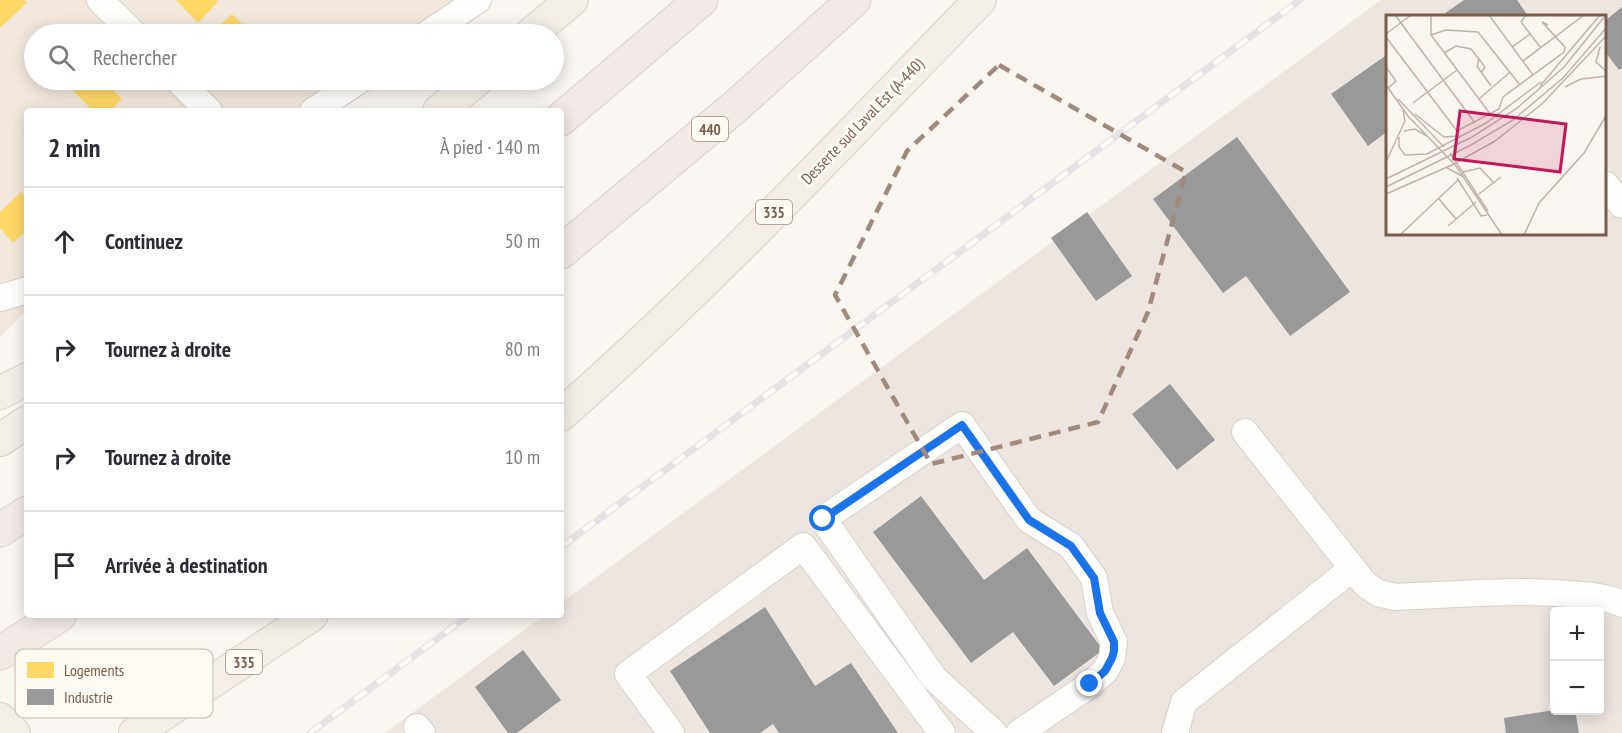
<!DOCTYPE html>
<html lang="fr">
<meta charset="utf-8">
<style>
body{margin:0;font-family:"PT Sans Narrow",sans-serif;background:#f7f7f7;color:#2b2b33}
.controls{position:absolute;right:18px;bottom:18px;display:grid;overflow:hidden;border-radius:6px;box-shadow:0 3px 15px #0003}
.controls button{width:54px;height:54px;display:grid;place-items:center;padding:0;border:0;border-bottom:2px solid #e1e1e2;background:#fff;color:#2b2b33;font:30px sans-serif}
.stop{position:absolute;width:18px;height:18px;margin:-14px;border:4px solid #1a73e8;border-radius:50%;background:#fff}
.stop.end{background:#1a73e8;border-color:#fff;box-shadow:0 2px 6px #0008}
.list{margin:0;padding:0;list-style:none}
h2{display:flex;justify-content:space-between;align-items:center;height:78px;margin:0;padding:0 24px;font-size:26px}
h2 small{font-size:20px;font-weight:400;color:#7c7c81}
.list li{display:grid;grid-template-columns:39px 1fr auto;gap:18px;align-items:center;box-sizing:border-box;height:108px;padding:0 24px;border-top:2px solid #e1e1e2}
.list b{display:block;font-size:22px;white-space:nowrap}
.list em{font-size:20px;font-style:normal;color:#7c7c81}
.icon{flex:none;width:33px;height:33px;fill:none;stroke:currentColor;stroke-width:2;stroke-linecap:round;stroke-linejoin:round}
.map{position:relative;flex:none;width:1622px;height:733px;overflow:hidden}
.search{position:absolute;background:#fff;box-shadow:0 3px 15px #0003;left:24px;top:24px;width:540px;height:66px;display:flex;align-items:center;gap:15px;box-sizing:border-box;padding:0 21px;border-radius:33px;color:#7c7c81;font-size:22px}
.panel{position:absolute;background:#fff;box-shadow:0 3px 15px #0003;left:24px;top:108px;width:540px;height:510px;border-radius:6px}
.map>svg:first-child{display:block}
.residential{fill:#f2e8de}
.industrial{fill:#ede5e0;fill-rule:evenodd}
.homes{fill:#ffd966}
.industry{fill:#999}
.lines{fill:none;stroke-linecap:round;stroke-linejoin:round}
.minor-casing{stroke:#d7d1cb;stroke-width:28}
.major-casing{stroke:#dad1cc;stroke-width:34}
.highway-casing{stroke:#dad1cc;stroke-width:35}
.minor{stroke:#fefefd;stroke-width:26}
.major{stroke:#f3eee8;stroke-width:32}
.highway{stroke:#f2eae7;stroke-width:33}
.rail-casing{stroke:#e6e3e7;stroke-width:7}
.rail{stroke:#fffaf3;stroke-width:4.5;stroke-dasharray:14;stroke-linecap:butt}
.route{stroke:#1a73e8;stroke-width:8}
.marked{fill:none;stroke:#9f8a7d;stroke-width:4.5;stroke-dasharray:12 8;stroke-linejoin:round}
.labels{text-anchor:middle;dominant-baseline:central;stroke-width:6;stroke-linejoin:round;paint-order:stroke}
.shield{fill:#fffaf3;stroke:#a28b7f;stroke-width:1.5}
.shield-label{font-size:15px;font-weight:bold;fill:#7a5c4d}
.street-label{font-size:16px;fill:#7a5c4d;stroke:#fffaf3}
.inset-road{fill:none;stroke:#c2b3aa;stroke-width:1.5}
.view{fill:#c2185b;fill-opacity:0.15;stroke:#c2185b;stroke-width:3}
.inset-edge{fill:none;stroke:#7a5c4d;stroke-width:3}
.key{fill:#fffaf3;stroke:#d7cbc1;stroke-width:1.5}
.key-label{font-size:16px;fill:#7a5c4d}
</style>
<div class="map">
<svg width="1622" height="733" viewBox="0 0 1622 733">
<rect width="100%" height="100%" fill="#f9f5f0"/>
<path class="residential" d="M 0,0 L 478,0 L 427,34 L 34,34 L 34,80 L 360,80 L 313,111 L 27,111 L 27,310 L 0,337 Z"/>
<path class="industrial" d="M 1381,0 L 1622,0 L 1622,733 L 385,733 L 545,615 L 561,615 L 561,603 ZM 1388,16 L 1606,16 L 1606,234 L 1388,234 ZM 1554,612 L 1600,612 L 1600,710 L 1554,710 Z"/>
<path class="homes" d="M 0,0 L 24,0 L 27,3 L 0,28 Z
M 176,0 L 216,0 L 218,2 L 198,23 Z
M 232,14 L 252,34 L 211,34 Z
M 34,40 L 34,60 L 25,50 Z
M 65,80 L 103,80 L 122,99 L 110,111 L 93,111 L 64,81 Z
M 21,192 L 27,199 L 27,230 L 13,243 L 0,228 L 0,212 Z"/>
<path class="industry" d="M 1464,0 L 1517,0 L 1528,16 L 1441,16 Z
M 1622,7 L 1622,68 L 1619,70 L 1606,53 L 1606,20 Z
M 1388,54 L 1388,131 L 1368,146 L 1331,94 Z
M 1237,137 L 1350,292 L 1290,336 L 1246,276 L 1223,293 L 1153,199 Z
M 1087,212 L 1132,276 L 1096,301 L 1051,238 Z
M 1170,384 L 1215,440 L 1177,470 L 1132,414 Z
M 921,496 L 984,580 L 1027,548 L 1103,650 L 1054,686 L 1013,632 L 971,663 L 873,532 Z
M 765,607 L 815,686 L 851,663 L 898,733 L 779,733 L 773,724 L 760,733 L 710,733 L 670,671 Z
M 523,650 L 561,700 L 517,733 L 508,733 L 475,687 Z
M 1554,710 L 1575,710 L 1579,733 L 1506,733 L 1504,718 Z"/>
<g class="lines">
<g class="minor-casing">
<path id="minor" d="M 100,0 L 134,34
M 427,34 L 478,0
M 178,80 L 209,111
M 313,111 L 360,80
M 1606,185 L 1622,205
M 0,298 L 27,290
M 1245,432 L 1365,584 L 1378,593 L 1395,597 C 1452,595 1510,589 1567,594 C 1586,595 1605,596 1622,604
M 417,727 L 422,733
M 671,733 L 628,674 L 803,546 L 942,733
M 994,733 L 934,678 L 823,519 L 962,425 L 1029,520 L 1071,546 L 1094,578 L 1100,613 L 1114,642 L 1112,658 L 1105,671 L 1091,684 L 1019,733
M 1175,733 L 1184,702 L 1353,568"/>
</g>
<g class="major-casing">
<path id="major" d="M 531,34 L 572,0
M 439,111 L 477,80
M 0,393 L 27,379
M 561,415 C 709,285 843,141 980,0
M 0,440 L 27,422
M 0,719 L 14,733
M 135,733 L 312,615"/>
</g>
<g class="highway-casing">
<path id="highway" d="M 561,119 L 701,0
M 561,252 L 735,107 L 854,0
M 0,530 L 27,513
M 0,653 L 60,615"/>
</g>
<use href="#minor" class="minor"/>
<use href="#major" class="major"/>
<use href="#highway" class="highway"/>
<g class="rail-casing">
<path id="rail" d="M 561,547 L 1300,0
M 310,733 L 469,615"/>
</g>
<use href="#rail" class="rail"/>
</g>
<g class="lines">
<path class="route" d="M 823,519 L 962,425 L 1029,520 L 1071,546 L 1094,578 L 1100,613 L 1114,642 L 1114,651 L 1112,658 L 1105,671 L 1090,684"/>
</g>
<path class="marked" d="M 999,65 L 1186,172 L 1148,312 L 1098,422 L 931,464 L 835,295 L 907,151 Z"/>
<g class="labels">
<g class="shield">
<rect x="692" y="117" width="36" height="24" rx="4.5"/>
<rect x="756" y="200" width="36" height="24" rx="4.5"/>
<rect x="226" y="650" width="36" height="24" rx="4.5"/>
</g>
<g class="shield-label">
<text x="710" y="129">440</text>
<text x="774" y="212">335</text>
<text x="244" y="662">335</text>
</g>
<g class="street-label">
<text transform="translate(862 121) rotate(-46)">Desserte sud Laval Est (A-440)</text>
</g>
</g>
<g transform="translate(1386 15)">
<rect width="220" height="220" fill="#f9f5f0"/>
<path class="inset-road" d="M 9,0 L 89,108M 45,0 L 45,20 L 105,100M 103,0 L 147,60M 140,0 L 135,7 L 155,33M 0,19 L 25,0M 45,20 L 60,15 L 92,17 L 134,70M 0,22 L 71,116 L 113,94 L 117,82 L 178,37 L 179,32 L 156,7 L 162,10M 126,32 L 144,19M 214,32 L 210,47 L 221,57M 58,38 L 70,31 L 85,34 L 99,52 L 95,58M 93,44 L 91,51 L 105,71M 137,46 L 198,0M 0,52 L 10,66 L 2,73M 0,70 L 22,101 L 70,151 L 116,220M 154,71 L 214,0M 179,72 L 195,64 L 221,61M 12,84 L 58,132M 93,84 L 124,57M 27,88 L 71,55M 29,99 L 58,122 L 73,121M 18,116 L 29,114 L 41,121M 13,122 L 13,132 L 19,140 L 41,139 L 100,108 L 155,67M 64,138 L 102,196M 0,147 L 19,106 L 17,95M 68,149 L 109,126 L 156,89 L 221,20M 61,153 L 78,162M 77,157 L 94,153 L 108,168M 71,163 L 95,201 L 101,200M 0,164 L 86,122 L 130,94 L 178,52 L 220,0M 0,172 L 85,130 L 127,105 L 177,63 L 221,12M 0,179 L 68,149M 93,179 L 115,162M 53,184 L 70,204M 62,211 L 90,187M 14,220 L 72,165M 138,220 L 153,188 L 198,138 L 221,99"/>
<path class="view" d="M 74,96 L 180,109 L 174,157 L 68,144 Z"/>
<rect width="220" height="220" class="inset-edge"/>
</g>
<rect x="15" y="649" width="198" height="69" rx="9" class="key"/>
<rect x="27" y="662" width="27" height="16" fill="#ffd966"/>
<rect x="27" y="689" width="27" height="16" fill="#999"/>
<g class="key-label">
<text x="64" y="676">Logements</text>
<text x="64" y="703">Industrie</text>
</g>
</svg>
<div class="controls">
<button>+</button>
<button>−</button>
</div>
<div class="stop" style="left:823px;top:519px"></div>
<div class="stop end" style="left:1090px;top:684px"></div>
<div class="search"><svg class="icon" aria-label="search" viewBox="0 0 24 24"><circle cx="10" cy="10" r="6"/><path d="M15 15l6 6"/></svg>Rechercher</div>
<section class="panel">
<h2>2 min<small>À pied · 140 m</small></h2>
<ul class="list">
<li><svg class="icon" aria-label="ahead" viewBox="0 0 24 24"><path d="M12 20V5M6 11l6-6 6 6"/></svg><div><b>Continuez</b></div><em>50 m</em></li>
<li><svg class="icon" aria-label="right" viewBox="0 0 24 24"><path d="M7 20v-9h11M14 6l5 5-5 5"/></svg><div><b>Tournez à droite</b></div><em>80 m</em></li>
<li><svg class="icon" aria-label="right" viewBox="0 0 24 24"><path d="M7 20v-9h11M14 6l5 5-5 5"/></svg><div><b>Tournez à droite</b></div><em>10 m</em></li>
<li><svg class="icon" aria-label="arrive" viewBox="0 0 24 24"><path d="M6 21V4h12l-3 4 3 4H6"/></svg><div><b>Arrivée à destination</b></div></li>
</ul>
</section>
</div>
